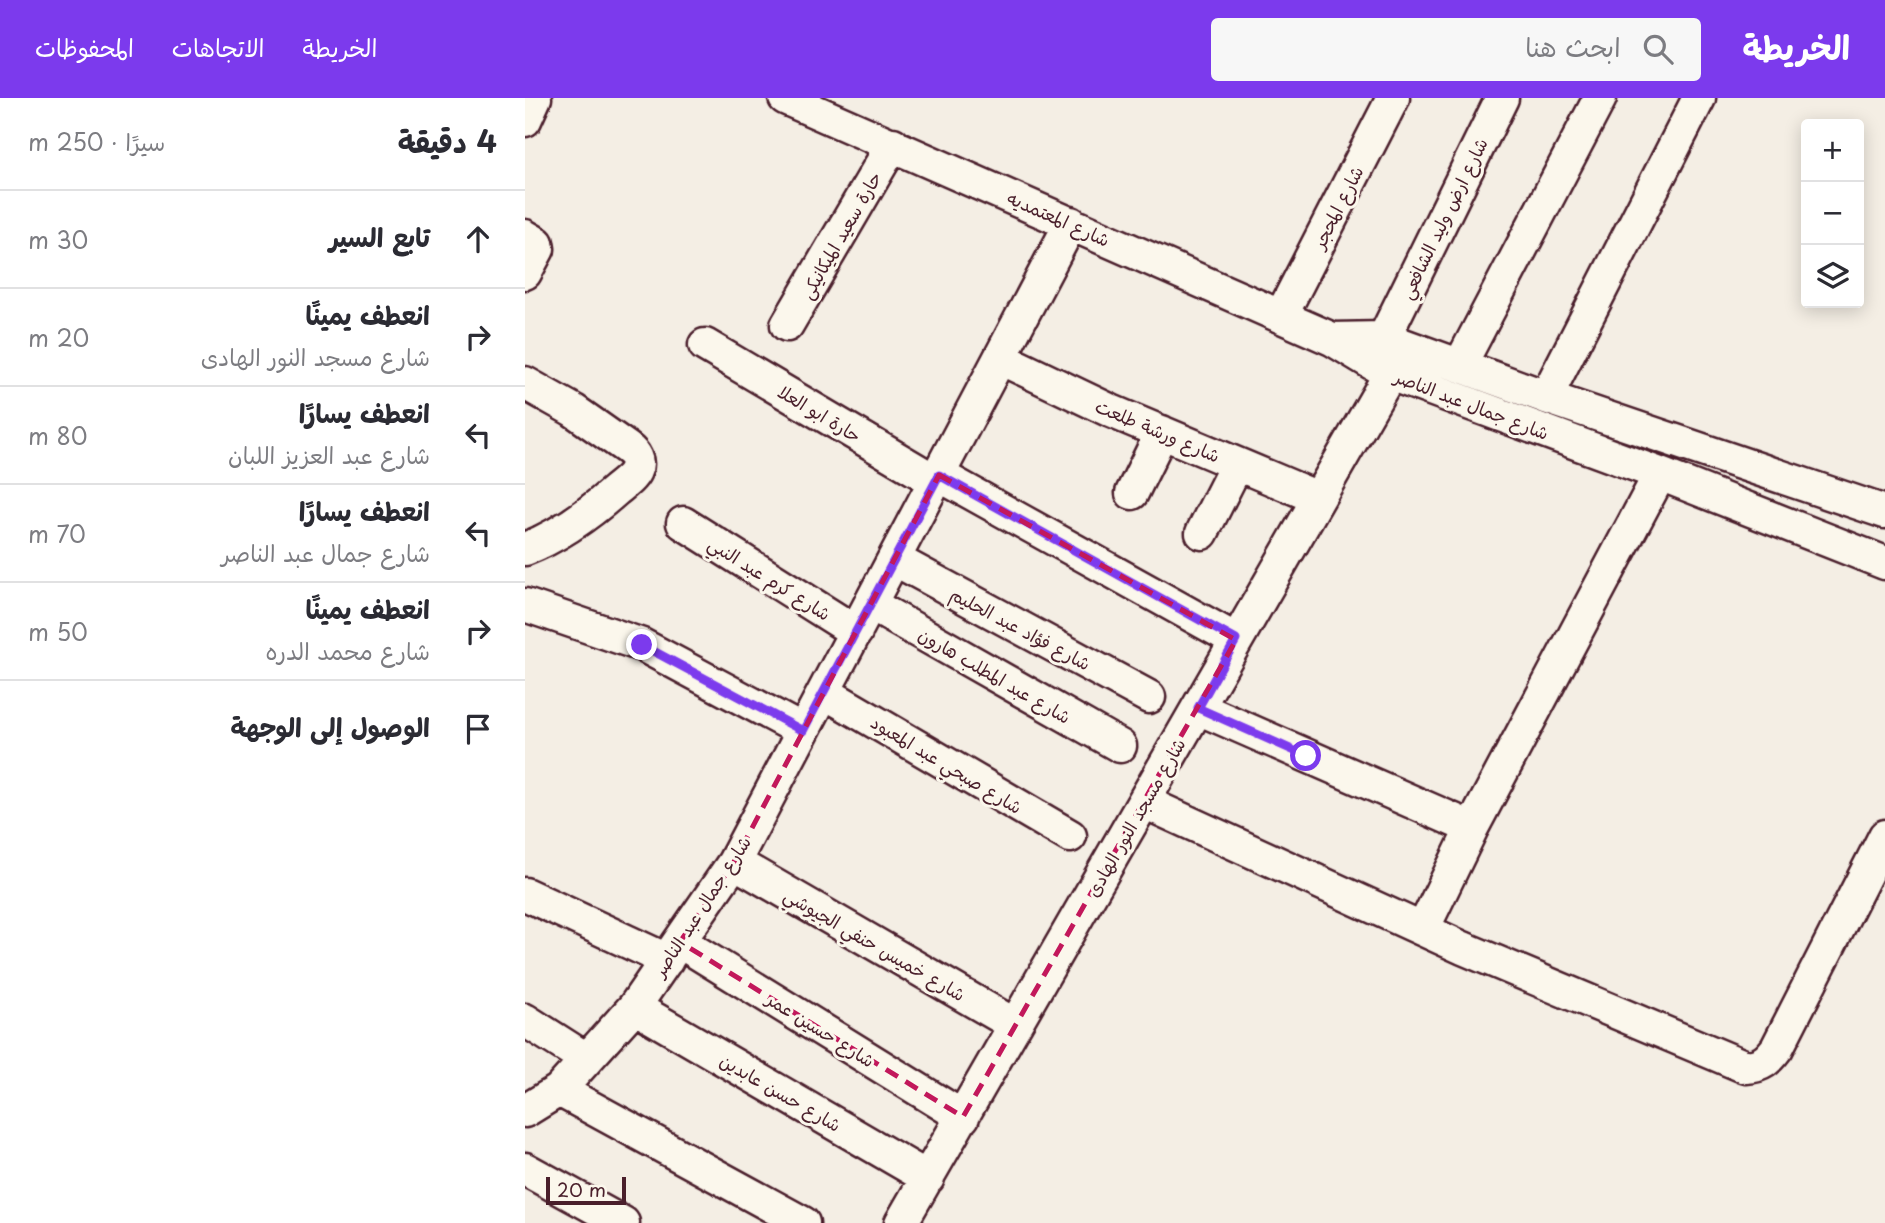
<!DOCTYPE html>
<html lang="ar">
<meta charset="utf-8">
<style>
body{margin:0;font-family:"Playpen Sans","Playpen Sans Arabic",sans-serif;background:#f7f7f7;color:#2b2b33;direction:rtl}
.controls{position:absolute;right:21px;top:21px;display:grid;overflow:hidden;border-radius:7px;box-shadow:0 4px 18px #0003}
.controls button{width:63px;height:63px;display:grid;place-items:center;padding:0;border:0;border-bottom:2px solid #e1e1e2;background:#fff;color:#2b2b33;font:35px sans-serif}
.scale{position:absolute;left:21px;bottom:18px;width:80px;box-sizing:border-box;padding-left:7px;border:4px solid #4a1f2b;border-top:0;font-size:19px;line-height:24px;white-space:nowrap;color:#4a1f2b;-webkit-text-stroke:5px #fbf7ec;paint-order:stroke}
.stop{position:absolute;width:21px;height:21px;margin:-16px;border:5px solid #7c3aed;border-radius:50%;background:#fff}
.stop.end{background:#7c3aed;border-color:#fff;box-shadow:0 2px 7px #0008}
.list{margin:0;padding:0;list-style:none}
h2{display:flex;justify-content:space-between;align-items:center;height:91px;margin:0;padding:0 28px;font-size:30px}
h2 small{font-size:23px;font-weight:400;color:#7c7c81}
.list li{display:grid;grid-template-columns:46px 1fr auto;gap:21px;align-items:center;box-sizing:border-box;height:98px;padding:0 28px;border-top:2px solid #e1e1e2}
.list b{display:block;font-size:26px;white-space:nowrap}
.list p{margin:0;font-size:23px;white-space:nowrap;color:#7c7c81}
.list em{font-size:23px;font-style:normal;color:#7c7c81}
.icon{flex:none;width:38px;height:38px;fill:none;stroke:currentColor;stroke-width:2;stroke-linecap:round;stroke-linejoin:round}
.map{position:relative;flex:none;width:1360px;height:1125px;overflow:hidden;direction:ltr}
header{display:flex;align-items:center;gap:42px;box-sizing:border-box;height:98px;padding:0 35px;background:#7c3aed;color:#fff}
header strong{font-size:33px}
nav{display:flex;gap:38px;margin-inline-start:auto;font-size:24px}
.search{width:490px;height:63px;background:#f7f7f7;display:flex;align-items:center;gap:18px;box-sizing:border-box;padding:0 24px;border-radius:7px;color:#7c7c81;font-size:26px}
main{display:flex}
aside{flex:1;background:#fff}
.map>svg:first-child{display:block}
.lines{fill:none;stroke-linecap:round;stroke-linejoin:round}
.minor-casing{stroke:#4a1f2b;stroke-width:37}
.minor{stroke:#fbf7ec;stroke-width:32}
.route{stroke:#7c3aed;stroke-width:9}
.marked{fill:none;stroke:#c2185b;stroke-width:5;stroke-dasharray:14 9;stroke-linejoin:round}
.labels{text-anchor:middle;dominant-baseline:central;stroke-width:6;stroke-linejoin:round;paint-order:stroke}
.street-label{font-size:18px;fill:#4a1f2b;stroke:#fbf7ec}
</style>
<header>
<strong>الخريطة</strong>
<div class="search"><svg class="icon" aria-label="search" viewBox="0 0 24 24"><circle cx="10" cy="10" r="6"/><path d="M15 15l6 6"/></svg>ابحث هنا</div>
<nav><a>الخريطة</a><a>الاتجاهات</a><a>المحفوظات</a></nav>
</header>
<main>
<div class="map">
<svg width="1360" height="1125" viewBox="0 0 1360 1125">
<rect width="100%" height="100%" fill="#f4eee4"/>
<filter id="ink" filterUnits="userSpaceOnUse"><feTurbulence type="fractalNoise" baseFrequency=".0143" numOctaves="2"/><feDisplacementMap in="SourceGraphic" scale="14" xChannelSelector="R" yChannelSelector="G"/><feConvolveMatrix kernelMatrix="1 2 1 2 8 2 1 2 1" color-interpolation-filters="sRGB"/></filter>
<g filter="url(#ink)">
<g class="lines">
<g class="minor-casing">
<path id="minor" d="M 260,0 L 807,241 L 865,276 L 1135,376 L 1360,465
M 0,22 L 10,0
M 0,138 L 12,145 L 13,151 L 0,175
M 756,218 L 868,0
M 262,227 L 368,46
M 859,240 L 977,0
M 807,241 L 859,240 L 1021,299 L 1360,414
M 180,247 L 410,383
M 475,260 L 586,313 L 793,400
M 935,267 L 1075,0
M 0,285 L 48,312 L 102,350 C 109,355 115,363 110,373 C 107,380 97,387 91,392 C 64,416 34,438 0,451
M 1021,299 L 1174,0
M 414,377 L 711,542
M 607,395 L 637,334
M 158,425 L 331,534
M 677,435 L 712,366
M 369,461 L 624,599
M 345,506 L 595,648
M 0,507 L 117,547 L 278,633
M 299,594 L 545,738
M 673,610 L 947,730 L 1135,376
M 619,704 L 938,850 L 1221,969 C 1237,968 1243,962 1252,950 L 1360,738
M 209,764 L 490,927
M 0,796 L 142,862
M 898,831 L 947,730
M 155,844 L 438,1019
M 109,909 L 403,1080
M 0,922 L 61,961
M 34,992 L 278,1125
M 0,1013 L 34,992 L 109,909 L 209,764 L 546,125
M 0,1071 L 98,1125
M 376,1125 L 865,276"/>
</g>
<use href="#minor" class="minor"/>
</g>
</g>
<g class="lines" filter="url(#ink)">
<path class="route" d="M 117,547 L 278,633 L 414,377 L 711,542 L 673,610 L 781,658"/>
</g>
<path class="marked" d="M 414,377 L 711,542 L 438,1019 L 155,844 L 209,764 Z"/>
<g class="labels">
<g class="street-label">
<text transform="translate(812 109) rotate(-63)">شارع المحجر</text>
<text transform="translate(534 120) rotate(24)">شارع المعتمديه</text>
<text transform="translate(918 120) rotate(-64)">شارع ارض وليد الشافعي</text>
<text transform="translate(315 137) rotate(-60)">حارة سعيد الميكانيكى</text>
<text transform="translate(947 306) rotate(21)">شارع جمال عبد الناصر</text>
<text transform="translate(295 315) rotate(31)">حارة ابو العلا</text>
<text transform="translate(633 332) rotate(23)">شارع ورشة طلعت</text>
<text transform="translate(245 480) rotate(32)">شارع كرم عبد النبي</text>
<text transform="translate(496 530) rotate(28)">شارع فؤاد عبد الحليم</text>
<text transform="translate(470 577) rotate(30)">شارع عبد المطلب هارون</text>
<text transform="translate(422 666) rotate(31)">شارع صبحي عبد المعبود</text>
<text transform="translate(610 719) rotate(-60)">شارع مسجد النور الهادى</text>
<text transform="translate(176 808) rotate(-57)">شارع جمال عبد الناصر</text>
<text transform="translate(350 846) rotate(30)">شارع خميس حنفي الجيوشي</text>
<text transform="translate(296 931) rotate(32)">شارع حسين عمر</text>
<text transform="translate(256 994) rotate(30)">شارع حسن عابدين</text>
</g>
</g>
</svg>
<div class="controls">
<button>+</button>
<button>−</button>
<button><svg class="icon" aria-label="layers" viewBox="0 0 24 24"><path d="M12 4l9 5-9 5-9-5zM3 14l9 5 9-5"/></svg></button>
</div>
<div class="scale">20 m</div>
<div class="stop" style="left:781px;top:658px"></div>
<div class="stop end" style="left:117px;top:547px"></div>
</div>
<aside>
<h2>4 دقيقة<small>سيرًا · 250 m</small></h2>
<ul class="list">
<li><svg class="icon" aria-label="ahead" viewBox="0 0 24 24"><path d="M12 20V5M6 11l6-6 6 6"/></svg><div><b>تابع السير</b></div><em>30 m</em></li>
<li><svg class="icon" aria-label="right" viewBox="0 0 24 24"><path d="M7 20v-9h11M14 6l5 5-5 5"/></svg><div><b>انعطف يمينًا</b><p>شارع مسجد النور الهادى</p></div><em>20 m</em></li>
<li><svg class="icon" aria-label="left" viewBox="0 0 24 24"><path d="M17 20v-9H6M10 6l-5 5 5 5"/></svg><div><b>انعطف يسارًا</b><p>شارع عبد العزيز اللبان</p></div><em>80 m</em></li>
<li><svg class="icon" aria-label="left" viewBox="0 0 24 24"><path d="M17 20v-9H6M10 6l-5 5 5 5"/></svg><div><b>انعطف يسارًا</b><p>شارع جمال عبد الناصر</p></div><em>70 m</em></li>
<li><svg class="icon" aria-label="right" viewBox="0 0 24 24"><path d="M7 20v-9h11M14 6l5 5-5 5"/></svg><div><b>انعطف يمينًا</b><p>شارع محمد الدره</p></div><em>50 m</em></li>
<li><svg class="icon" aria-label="arrive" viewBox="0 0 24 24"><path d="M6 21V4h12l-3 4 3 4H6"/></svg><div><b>الوصول إلى الوجهة</b></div></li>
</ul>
</aside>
</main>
